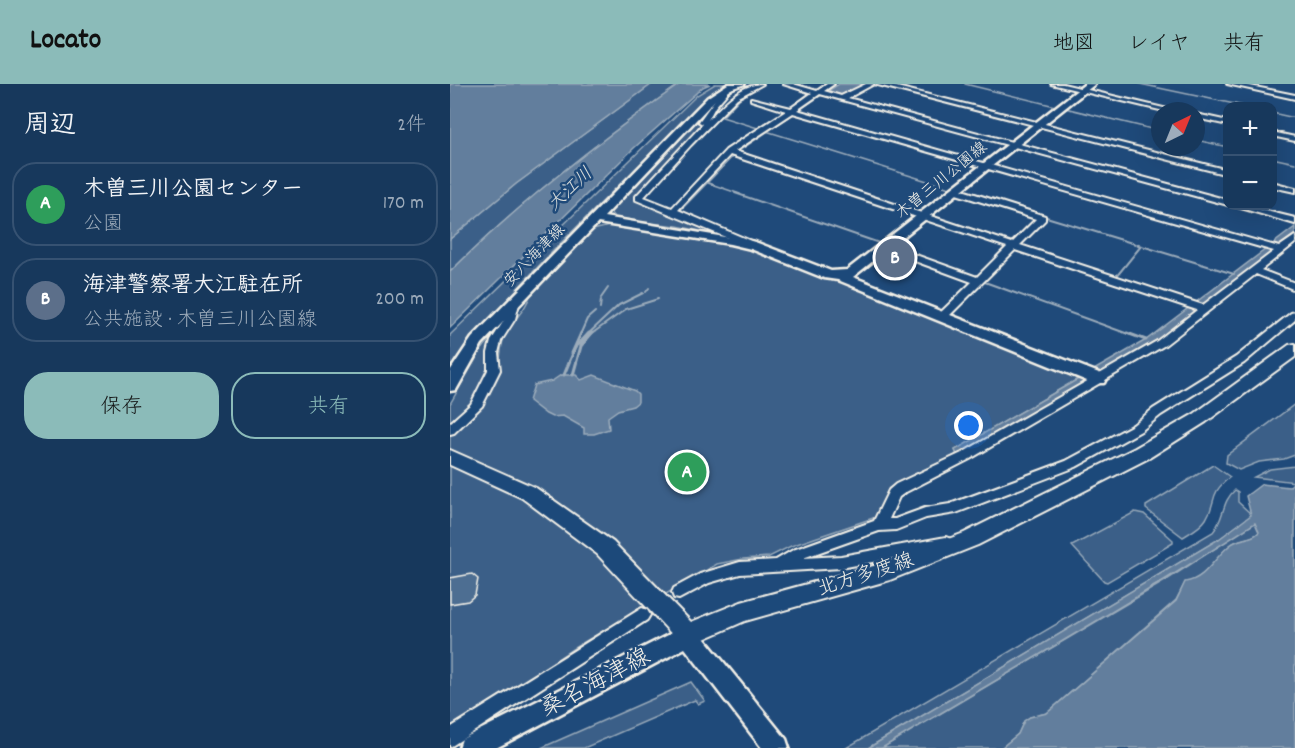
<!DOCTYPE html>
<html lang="ja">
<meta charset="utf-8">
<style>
body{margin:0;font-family:Dekko,"Klee One",sans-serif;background:#244365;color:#f1f3f6}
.controls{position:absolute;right:18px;top:18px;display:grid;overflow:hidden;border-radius:12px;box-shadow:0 6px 24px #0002}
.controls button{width:54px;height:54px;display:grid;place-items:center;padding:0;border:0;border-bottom:2px solid #365272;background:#17385c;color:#f1f3f6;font:30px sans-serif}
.compass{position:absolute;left:701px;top:18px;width:54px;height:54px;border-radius:50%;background:#17385c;box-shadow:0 6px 24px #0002;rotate:43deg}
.you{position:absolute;left:519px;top:342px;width:21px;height:21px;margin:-15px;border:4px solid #fff;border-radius:50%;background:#1a73e8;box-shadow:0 0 0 9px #1a73e833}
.badge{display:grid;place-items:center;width:39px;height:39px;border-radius:50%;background:#8bbbb9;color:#fff;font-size:20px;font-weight:700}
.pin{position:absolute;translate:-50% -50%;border:3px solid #fff;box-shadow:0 2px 6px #0006}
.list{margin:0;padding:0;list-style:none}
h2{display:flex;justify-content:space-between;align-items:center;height:78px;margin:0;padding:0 24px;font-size:26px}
h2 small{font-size:20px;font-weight:400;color:#9eacbb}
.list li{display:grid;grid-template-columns:39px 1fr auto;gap:18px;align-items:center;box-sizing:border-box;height:84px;margin:0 12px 12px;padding:0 12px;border:2px solid #365272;border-radius:24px}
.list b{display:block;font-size:22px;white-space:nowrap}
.list p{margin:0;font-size:20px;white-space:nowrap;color:#9eacbb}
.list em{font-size:20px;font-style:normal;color:#9eacbb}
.actions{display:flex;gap:12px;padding:18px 24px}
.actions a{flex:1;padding:14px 0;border:2px solid #8bbbb9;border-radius:24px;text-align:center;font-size:21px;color:#8bbbb9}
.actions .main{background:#8bbbb9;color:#111}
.map{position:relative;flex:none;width:845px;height:664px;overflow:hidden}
header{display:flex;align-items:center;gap:36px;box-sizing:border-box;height:84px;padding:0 30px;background:#8bbbb9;color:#111}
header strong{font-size:28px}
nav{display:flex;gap:33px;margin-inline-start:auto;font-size:21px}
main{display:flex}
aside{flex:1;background:#17385c}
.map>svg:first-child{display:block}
.green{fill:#3a5f88;stroke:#97a8b8;stroke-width:1.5}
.water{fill:#627e9d;stroke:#9cacbb;stroke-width:1.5}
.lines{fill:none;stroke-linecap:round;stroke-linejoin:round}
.stream-far2{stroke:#9cacbb;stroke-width:1.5}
.stream-far1{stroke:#9cacbb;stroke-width:2}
.stream{stroke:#9cacbb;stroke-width:3}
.building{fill:#4d6e92;stroke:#f4f1e8;stroke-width:1.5}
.street-casing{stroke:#f4f1e8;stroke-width:4}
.secondary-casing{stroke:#f4f1e8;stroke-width:5}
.primary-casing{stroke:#f4f1e8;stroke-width:4}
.street{fill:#1f4a7a;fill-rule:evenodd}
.secondary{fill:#1f4a7a;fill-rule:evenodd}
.primary{fill:#1f4a7a;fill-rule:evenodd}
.labels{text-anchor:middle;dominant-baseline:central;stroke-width:5;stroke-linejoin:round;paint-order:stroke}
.far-street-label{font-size:16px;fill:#f4f1e8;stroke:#1f4a7a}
.far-water-label{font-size:18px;font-style:italic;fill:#dee0dd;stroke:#1f4a7a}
.street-label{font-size:20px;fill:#f4f1e8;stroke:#1f4a7a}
.near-street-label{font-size:24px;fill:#f4f1e8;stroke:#1f4a7a}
</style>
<header>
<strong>Locato</strong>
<nav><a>地図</a><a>レイヤ</a><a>共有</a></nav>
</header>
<main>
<aside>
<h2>周辺<small>2件</small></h2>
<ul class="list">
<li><span class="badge" style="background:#2e9e5b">A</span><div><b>木曽三川公園センター</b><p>公園</p></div><em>170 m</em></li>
<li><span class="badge" style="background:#5c6f8a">B</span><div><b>海津警察署大江駐在所</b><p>公共施設 · 木曽三川公園線</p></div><em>200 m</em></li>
</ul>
<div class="actions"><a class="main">保存</a><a>共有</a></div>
</aside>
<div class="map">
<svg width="845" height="664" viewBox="0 0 845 664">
<rect width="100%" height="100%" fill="#1f4a7a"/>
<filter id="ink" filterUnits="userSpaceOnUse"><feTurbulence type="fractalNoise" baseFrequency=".0167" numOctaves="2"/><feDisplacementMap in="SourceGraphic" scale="12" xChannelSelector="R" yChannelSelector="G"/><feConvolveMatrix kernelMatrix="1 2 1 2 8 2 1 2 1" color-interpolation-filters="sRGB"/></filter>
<g filter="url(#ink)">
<path class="green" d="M 202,0 L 230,0 C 149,56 70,119 0,188 L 0,155 L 66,100 Z
M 265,0 L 281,0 L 258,14 C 171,101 75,187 0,284 L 0,251 L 247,11 Z
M 271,9 L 255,28 L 258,28 L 245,48 L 186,115 L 284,154 L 227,142 L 166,135 L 158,126 Z
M 163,141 L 241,151 L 298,164 L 398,199 L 633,292 L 505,366 L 507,371 L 439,404 L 432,425 L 426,433 L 341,462 L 319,473 L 293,475 L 267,480 L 124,564 L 0,647 L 0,351 C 20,332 45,312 49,283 C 51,272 50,257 57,247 C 65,234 75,227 80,212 L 143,146 Z
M 45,249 C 40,260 42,271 40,282 C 36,306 17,326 0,341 L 0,320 L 30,268 Z
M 845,320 L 845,371 L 834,375 L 809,378 L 789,386 L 776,379 L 777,371 Z
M 763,381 L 780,393 C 757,412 768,416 756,435 C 751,443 741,448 733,453 L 696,425 L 696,422 Z
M 845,382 L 845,398 L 804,393 L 820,385 Z
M 785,406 L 788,408 L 788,418 L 802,431 L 769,455 L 418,664 L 396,664 L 763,448 C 775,434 771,418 785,406 Z
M 685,428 L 694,430 L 723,456 L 723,459 L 657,498 L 654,497 L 622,462 Z
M 805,438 L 810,448 C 801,456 788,453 779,462 C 764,475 756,494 735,499 L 726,516 L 597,629 L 580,633 L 574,637 L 568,650 L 551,664 L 432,664 L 715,497 Z
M 241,598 L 255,617 L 248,620 L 245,616 L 134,664 L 91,664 Z"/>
<path class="water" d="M 0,0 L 202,0 L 66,100 L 0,155 Z
M 230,0 L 260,0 L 253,3 L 184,64 L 0,244 L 0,188 C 70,118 149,57 230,0 Z
M 389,0 L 418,0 L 396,12 L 399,14 L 777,115 L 777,118 L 376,8 Z
M 370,10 L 373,10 L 286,69 L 230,127 L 227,126 L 280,70 Z
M 845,143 L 845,150 L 703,260 L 507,371 L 505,366 L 696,256 Z
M 111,291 L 126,291 L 131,296 L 144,291 L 185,307 L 188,310 L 188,318 L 183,322 L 168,326 L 158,333 L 159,345 L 144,350 L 134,350 L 134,344 L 113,332 L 102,333 L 96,330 L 79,317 L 84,301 L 102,297 Z
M 845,397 L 845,664 L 551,664 L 568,650 L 574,637 L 580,633 L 597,629 L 726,517 L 735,498 C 756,495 764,474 779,462 C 788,453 801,457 809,448 L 805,439 C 683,518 557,589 432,664 L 418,664 L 769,455 L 801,431 L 796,412 L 812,400 L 839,403 Z"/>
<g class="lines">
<path class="stream-far2" d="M 515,0 L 609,23
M 690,0 L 794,22
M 302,7 L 290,14 L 272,33 L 311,45
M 615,24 L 710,47
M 822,29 L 845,34
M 316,47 L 503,105
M 746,56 L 778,63
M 822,74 L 845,79
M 258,99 L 290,110"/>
<path class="stream-far1" d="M 285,109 L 432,160
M 593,132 L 784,190
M 666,193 L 691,162
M 532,197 L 681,251
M 196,208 L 199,204
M 151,214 L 158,204
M 150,224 L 151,216
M 130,251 L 137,235 L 145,228
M 137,251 L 169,221 L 193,209
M 140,251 L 176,225 L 208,215"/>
<path class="stream" d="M 677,249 L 696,256
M 122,269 L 131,249
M 114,291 L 125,264 L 139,249
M 123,291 L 131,262 L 142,249"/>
</g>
<path class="building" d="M 22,490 L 28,495 L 25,511 L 18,517 L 0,520 L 0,494 Z"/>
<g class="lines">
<g class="street-casing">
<path id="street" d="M 285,0 L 295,0 L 277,6 L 277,9 L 265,23 L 258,36 C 273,21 290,0 313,0 L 287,14 L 241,61 L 194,113 L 222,124 L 276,66 L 336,27 L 301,16 L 301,14 L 341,24 L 362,9 L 333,0 L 343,0 L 367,7 L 377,0 L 384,0 L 374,7 L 391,12 L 416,0 L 435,0 L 778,86 L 778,91 L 424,0 L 398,14 L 778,116 L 778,121 L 370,10 L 347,26 L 829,163 L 845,152 L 845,159 L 811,186 L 845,199 L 845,206 L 806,190 L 715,261 L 520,375 L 456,408 L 449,413 L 439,435 L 445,435 L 475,424 L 500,420 L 616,377 L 683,341 L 703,325 L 786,273 L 841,229 L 845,228 L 845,236 L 794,279 L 711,331 L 691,347 L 626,383 L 506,429 L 476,434 L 446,446 L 429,447 L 353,474 L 391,472 L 496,453 L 501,455 L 503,459 L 501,463 L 391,484 L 290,490 L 259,499 L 229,515 L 224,514 L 222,509 L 224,504 L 250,490 L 290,478 L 326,476 L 343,466 L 424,437 L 439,406 L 446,400 L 512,369 L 707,257 L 747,226 L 565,166 L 495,236 L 487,236 L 486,234 L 487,232 L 522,198 L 432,165 L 432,161 L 438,161 L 527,193 L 557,163 L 280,71 L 228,126 L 308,160 L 308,164 L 302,164 L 186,116 L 186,112 L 253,40 L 249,38 C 254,30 270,10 272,4 ZM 343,29 L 824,167 L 753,221 L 570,161 L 595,136 L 595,132 L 509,105 L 503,105 L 503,109 L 586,135 L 562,159 L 285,67 Z
M 601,0 L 613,0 L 726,27 L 714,27 Z
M 777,0 L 790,0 L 845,11 L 845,15 Z
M 746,30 L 778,37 L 778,41 L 746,34 Z
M 822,48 L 845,53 L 845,57 L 822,52 Z
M 822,98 L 845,104 L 845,108 L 822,103 Z
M 784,122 L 796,122 L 845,134 L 845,140 Z
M 65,213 L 70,216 L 65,235 L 51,257 L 48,269 L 50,286 L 32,322 L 4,349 L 0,350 L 0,339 L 21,320 L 38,286 L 38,269 L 41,257 L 55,235 L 60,216 Z
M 192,524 L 197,526 L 200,531 L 197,536 L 0,663 L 0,644 Z"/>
</g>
<g class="secondary-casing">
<path id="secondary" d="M 278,0 L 288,0 L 264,17 L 154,133 L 305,158 L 381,187 L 397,186 L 635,0 L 645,0 L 403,193 L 654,291 L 656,295 L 654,299 L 642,299 L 388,196 L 374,194 L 301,165 L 280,160 L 148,139 L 32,260 L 6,306 L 0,307 L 0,287 L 22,254 L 258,13 Z
M 238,541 L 246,544 L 336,655 L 339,664 L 312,664 L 235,564 L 46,664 L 9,664 L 12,655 Z"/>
</g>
<g class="primary-casing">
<path id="primary" d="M 845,260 L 845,273 L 756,338 L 699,374 L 528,461 L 440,496 L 295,537 L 238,562 L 230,559 L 147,470 L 72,414 L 0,381 L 0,366 L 86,404 L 163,458 L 241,538 L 291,518 L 438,478 L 514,449 L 685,364 L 744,330 L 839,261 Z"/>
</g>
<use href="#street" class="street"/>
<use href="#secondary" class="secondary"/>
<use href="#primary" class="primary"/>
</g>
</g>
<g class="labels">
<g class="far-street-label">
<text transform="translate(492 97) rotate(-39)">木曽三川公園線</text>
<text transform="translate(85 172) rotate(-46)">安八海津線</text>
</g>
<g class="far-water-label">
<text transform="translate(121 106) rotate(-43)">大江川</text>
</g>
<g class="street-label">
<text transform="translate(416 492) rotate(-18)">北方多度線</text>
</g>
<g class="near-street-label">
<text transform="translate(146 600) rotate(-28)">桑名海津線</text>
</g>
</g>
</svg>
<div class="controls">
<button>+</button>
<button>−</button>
</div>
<svg class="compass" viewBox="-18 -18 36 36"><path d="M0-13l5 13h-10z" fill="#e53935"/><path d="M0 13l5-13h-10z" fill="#9eacbb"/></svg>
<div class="you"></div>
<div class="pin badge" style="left:237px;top:388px;background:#2e9e5b">A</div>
<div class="pin badge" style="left:445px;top:174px;background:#5c6f8a">B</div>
</div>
</main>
